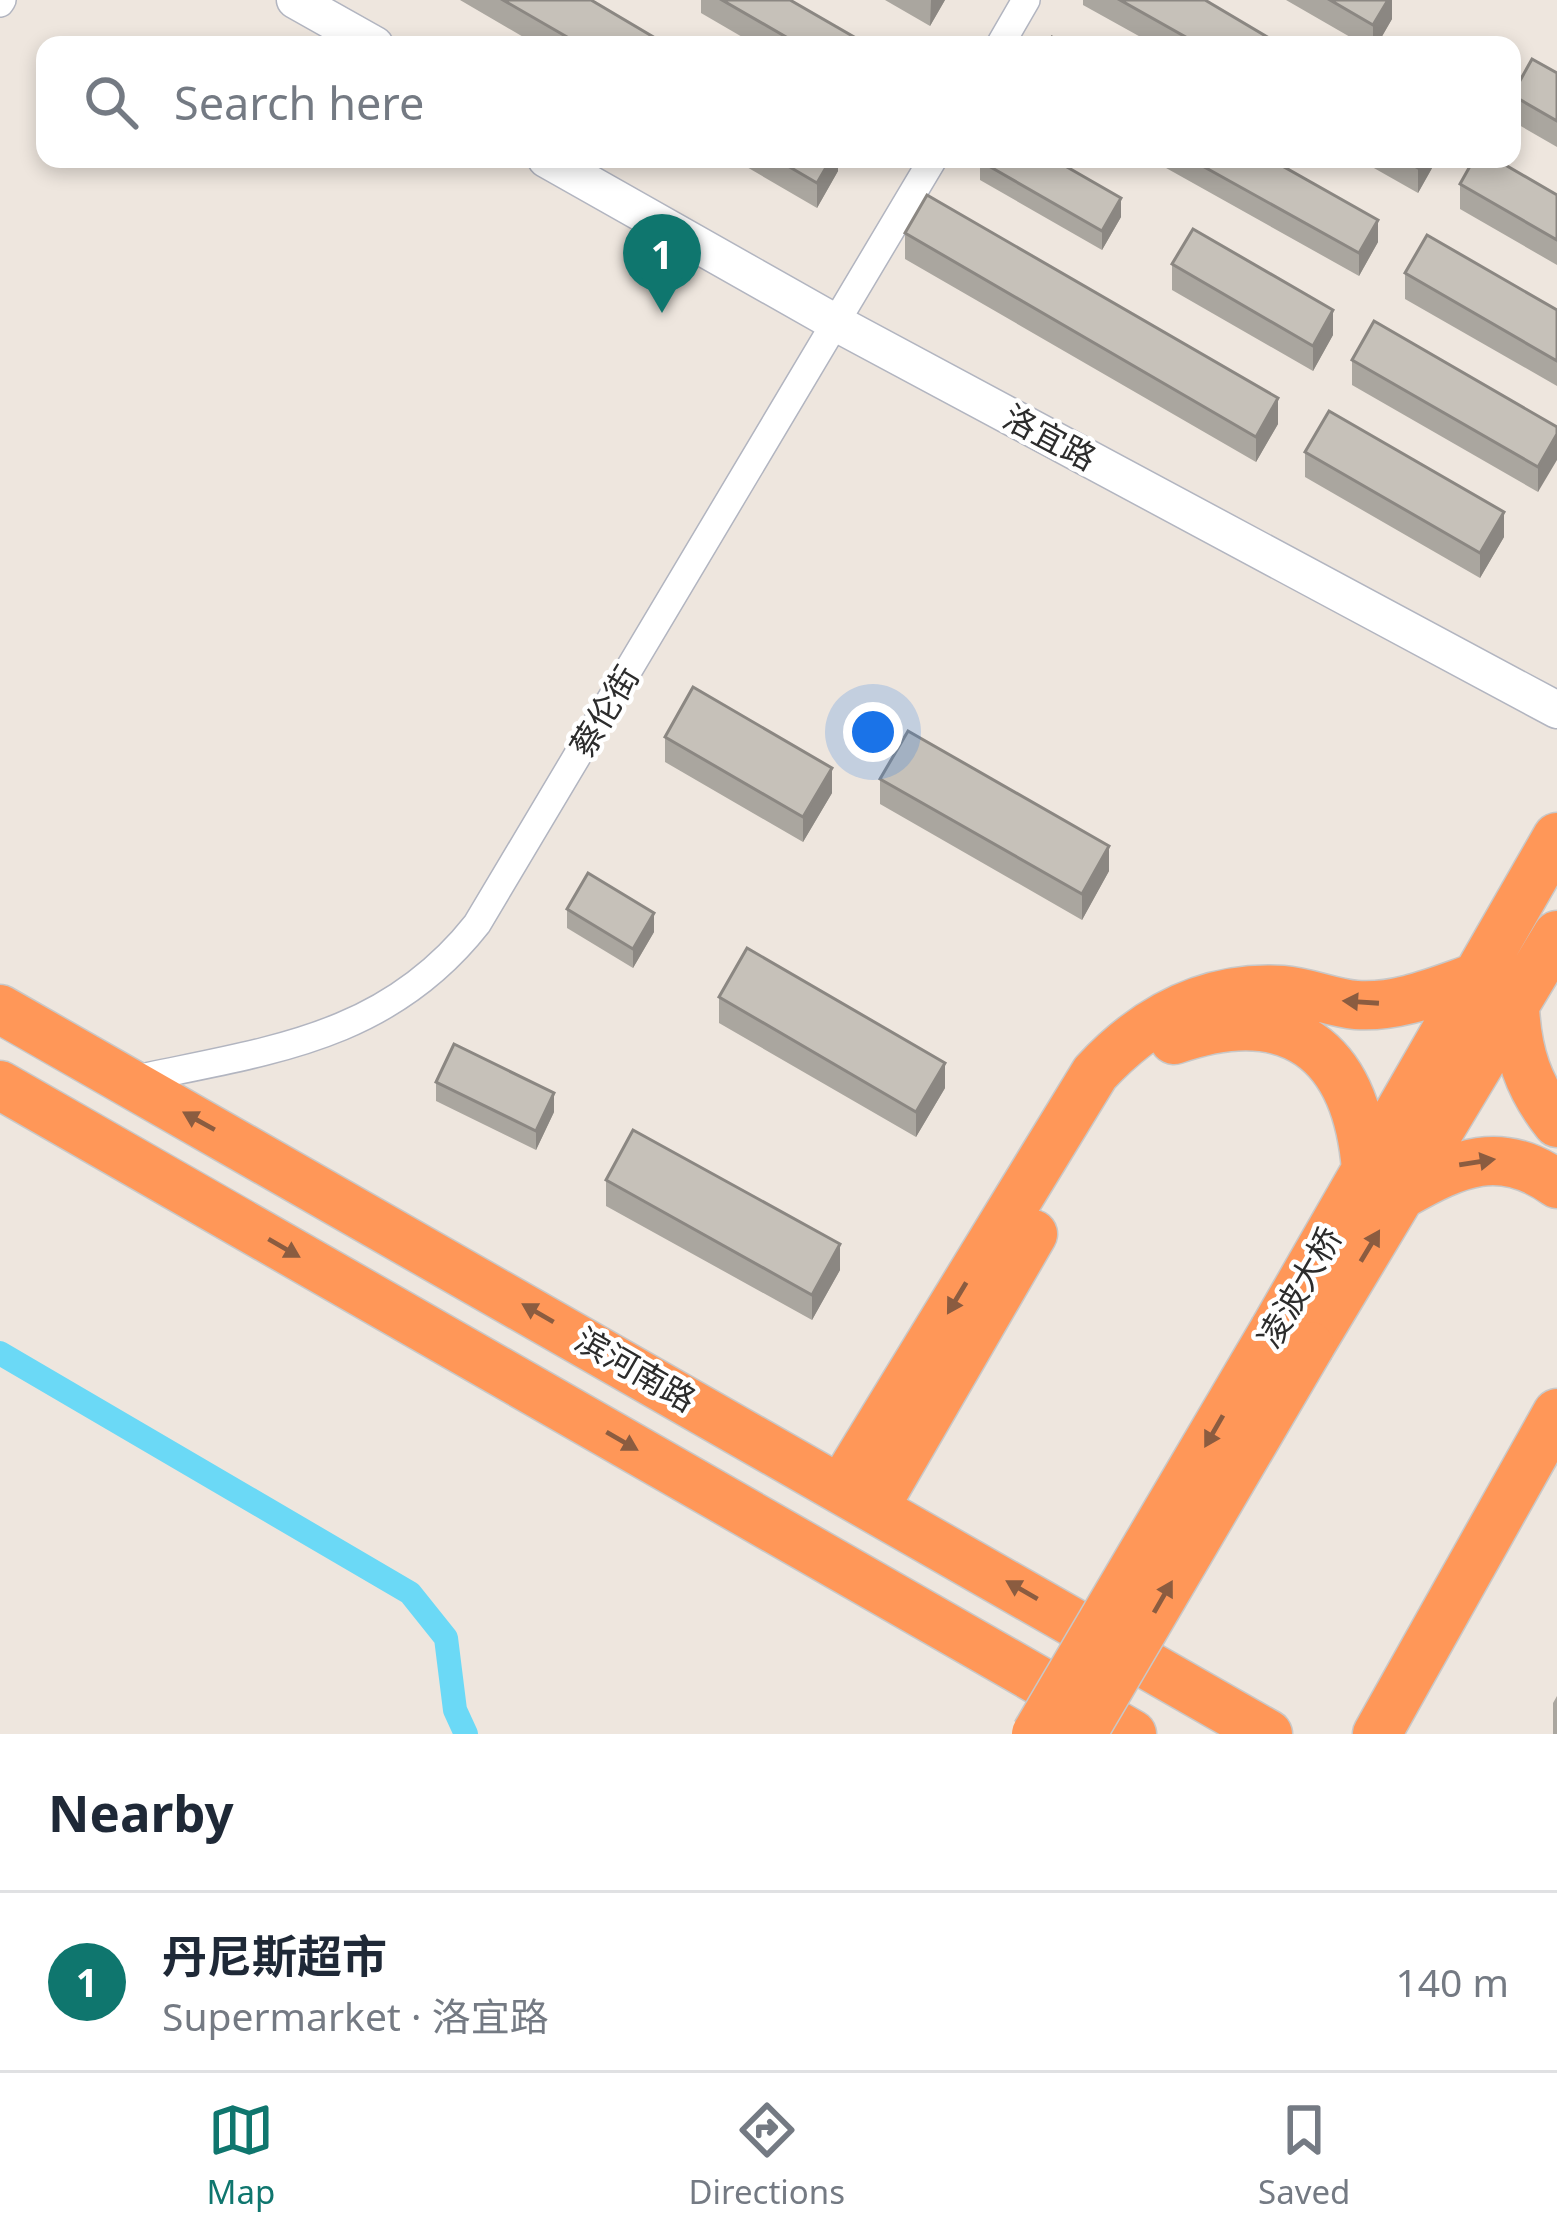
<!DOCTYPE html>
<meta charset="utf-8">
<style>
body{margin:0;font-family:"Noto Sans","Noto Sans SC",sans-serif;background:#f6f6f7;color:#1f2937}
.you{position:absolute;left:873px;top:732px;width:42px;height:42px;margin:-30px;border:9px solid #fff;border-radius:50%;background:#1a73e8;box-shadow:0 0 0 18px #1a73e833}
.badge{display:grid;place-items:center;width:78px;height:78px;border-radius:50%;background:#0f766e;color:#fff;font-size:39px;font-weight:700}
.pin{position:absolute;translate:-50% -99px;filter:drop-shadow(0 3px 6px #0008)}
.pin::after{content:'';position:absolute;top:63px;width:42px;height:36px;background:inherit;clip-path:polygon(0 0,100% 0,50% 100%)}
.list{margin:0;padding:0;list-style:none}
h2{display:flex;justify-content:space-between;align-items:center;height:156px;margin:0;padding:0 48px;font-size:51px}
h2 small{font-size:39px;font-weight:400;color:#747a83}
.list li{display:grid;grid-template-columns:78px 1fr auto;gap:36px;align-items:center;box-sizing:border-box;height:180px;padding:0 48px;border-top:3px solid #e0e1e3}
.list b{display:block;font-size:45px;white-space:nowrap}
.list p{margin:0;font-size:39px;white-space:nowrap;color:#747a83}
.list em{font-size:39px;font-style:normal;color:#747a83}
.icon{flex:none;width:66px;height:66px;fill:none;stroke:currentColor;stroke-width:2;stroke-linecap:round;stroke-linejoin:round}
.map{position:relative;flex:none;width:1557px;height:1734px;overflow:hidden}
.search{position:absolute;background:#fff;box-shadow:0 6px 18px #0003;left:36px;right:36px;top:36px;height:132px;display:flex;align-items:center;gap:30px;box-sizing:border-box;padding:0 42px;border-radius:24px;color:#747a83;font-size:45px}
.sheet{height:336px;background:#fff}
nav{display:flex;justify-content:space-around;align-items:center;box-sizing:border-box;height:168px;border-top:3px solid #e0e1e3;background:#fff;font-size:33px;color:#747a83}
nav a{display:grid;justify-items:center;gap:6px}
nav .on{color:#0f766e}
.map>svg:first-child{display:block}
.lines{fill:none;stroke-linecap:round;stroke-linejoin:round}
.canal{stroke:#6bd9f6;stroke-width:24}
.street-casing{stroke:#b2b5c0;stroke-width:30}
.secondary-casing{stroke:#b2b5c0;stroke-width:39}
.highway-casing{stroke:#c8c8c8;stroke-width:51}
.street{stroke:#fff;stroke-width:27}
.secondary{stroke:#fff;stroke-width:36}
.highway{stroke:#ff9758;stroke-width:48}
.highway-bridge-casing{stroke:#c8c8c8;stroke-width:51;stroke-linecap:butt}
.highway-bridge{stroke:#ff9758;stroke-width:48}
.wall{fill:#aaa69f}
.shaded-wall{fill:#8b8782}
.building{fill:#c6c1b9;stroke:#8b8782;stroke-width:3}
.oneway{fill:#8b5c40}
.labels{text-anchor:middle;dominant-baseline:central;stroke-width:9;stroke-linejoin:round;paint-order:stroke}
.street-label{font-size:33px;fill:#2c2c2c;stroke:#fff}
</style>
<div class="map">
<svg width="1557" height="1734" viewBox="0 0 1557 1734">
<rect width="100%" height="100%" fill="#eee6de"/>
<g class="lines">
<path class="canal" d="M 0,1353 L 410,1593 L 446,1638 L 455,1710 L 466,1734"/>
<g class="street-casing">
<path id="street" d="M 0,3 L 2,0
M 1000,45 L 1026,0
M 127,1081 C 264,1051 385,1041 477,924 L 933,159"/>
</g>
<g class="secondary-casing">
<path id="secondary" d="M 295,0 L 375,45
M 546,159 L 836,323 L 1557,710"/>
</g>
<g class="highway-casing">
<path id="highway" d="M 1515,1007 C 1517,1052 1528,1087 1557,1123
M 0,1009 L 1268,1734
M 1174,1040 C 1289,1000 1356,1049 1366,1169
M 0,1085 L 1132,1734
M 1403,1194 C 1457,1163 1501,1143 1557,1184
M 1274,1330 L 1557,837
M 1310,1346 L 1557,935
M 842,1487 L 1095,1073 C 1146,1018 1206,985 1283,990 C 1308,992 1332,1003 1356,1005 C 1397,1008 1437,991 1474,978
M 876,1505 L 1033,1234
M 1377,1734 L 1557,1413"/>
</g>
<use href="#street" class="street"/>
<use href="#secondary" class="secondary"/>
<use href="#highway" class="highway"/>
<g class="highway-bridge-casing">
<path id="highway-bridge" d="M 1036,1734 L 1274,1330
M 1082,1734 L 1310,1346"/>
</g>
<use href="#highway-bridge" class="highway-bridge"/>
</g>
<path class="wall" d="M 460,0 L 591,0 L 667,45 L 537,45 Z
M 701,0 L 790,0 L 868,45 L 756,45 L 701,13 Z
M 885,0 L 945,0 L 930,26 Z
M 1083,0 L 1205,0 L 1281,45 L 1155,45 L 1083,5 Z
M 1286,0 L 1392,0 L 1392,19 L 1377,45 L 1364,45 Z
M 1557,73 L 1557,147 L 1512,121 L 1512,93 Z
M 733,159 L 838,159 L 838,171 L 817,208 Z
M 1150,159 L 1270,159 L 1378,242 L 1359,276 Z
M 1358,159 L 1436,159 L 1436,161 L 1418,193 Z
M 980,161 L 1121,217 L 1102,250 L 980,180 Z
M 1460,184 L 1557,195 L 1557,265 L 1460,209 Z
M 905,233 L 1278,424 L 1256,462 L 905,259 Z
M 1172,264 L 1333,335 L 1313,371 L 1172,290 Z
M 1405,273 L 1557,310 L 1557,386 L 1405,299 Z
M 1352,360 L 1557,427 L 1538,492 L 1352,385 Z
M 1305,452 L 1504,537 L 1480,578 L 1305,477 Z
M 665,737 L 832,793 L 803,842 L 665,762 Z
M 880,779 L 1109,871 L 1082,920 L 880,804 Z
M 567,909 L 654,932 L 633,968 L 567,928 Z
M 719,997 L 945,1088 L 916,1137 L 719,1023 Z
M 436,1082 L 554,1112 L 536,1150 L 436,1101 Z
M 606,1180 L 840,1270 L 812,1320 L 606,1206 Z
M 1557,1696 L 1557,1734 L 1553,1734 L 1553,1703 Z"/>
<path class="shaded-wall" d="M 931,0 L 945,0 L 930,26 Z
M 1388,0 L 1392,0 L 1392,19 L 1377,45 L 1373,45 L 1373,25 Z
M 831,159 L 838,159 L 838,171 L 817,208 L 817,183 Z
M 1423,159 L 1436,159 L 1436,161 L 1418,193 L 1418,168 Z
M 1121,198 L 1121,217 L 1102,250 L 1102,231 Z
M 1378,220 L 1378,242 L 1359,276 L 1359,253 Z
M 1333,310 L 1333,335 L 1313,371 L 1313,346 Z
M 1278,398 L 1278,424 L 1256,462 L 1256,437 Z
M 1557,434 L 1557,460 L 1538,492 L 1538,467 Z
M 1504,512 L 1504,537 L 1480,578 L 1480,553 Z
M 832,768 L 832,793 L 803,842 L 803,817 Z
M 1109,846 L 1109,871 L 1082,920 L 1082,894 Z
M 654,913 L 654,932 L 633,968 L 633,949 Z
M 945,1063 L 945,1088 L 916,1137 L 916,1112 Z
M 554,1093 L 554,1112 L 536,1150 L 536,1131 Z
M 840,1244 L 840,1270 L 812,1320 L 812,1295 Z"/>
<path class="building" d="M 503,0 L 591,0 L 667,45 L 581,45 Z
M 722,0 L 790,0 L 868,45 L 800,45 Z
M 1120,0 L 1205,0 L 1281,45 L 1200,45 Z
M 1330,0 L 1388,0 L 1373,25 Z
M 1052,37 L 1066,45 L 1048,45 Z
M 1532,59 L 1557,73 L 1557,121 L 1512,95 Z
M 776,159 L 831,159 L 817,183 Z
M 981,159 L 1053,159 L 1121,198 L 1102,231 L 980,161 Z
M 1190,159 L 1270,159 L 1378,220 L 1359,253 Z
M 1402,159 L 1423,159 L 1418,168 Z
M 1474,159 L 1495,159 L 1557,195 L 1557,240 L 1460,184 Z
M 927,195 L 1278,398 L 1256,437 L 905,233 Z
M 1193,229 L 1333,310 L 1313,346 L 1172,264 Z
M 1427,235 L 1557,310 L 1557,361 L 1405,273 Z
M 1374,321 L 1557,427 L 1557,434 L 1538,467 L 1352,360 Z
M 1329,411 L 1504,512 L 1480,553 L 1305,452 Z
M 693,687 L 832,768 L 803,817 L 665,737 Z
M 908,731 L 1109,846 L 1082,894 L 880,779 Z
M 588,873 L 654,913 L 633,949 L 567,909 Z
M 747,948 L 945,1063 L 916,1112 L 719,997 Z
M 454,1044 L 554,1093 L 536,1131 L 436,1082 Z
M 633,1130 L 840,1244 L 812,1295 L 606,1180 Z"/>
<defs><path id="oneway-solid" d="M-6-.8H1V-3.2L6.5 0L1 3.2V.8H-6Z" transform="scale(3)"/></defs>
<g class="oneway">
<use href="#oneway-solid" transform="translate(1361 1002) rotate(-176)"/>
<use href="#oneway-solid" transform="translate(199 1121) rotate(-151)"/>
<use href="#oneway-solid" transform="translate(1477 1162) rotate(-9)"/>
<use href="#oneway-solid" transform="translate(1370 1246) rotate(-59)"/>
<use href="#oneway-solid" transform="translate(284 1248) rotate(30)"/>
<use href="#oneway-solid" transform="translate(957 1298) rotate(121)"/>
<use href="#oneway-solid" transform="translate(538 1313) rotate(-150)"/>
<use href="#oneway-solid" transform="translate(1214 1431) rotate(120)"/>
<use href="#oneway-solid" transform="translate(622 1441) rotate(30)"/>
<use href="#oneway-solid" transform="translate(1022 1590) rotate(-150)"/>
<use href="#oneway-solid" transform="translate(1163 1597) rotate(-60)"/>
</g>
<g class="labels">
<g class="street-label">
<text transform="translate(1050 437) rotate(28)">洛宜路</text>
<text transform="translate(604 711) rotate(-59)">蔡伦街</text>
<text transform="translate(1299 1287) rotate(-60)">凌波大桥</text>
<text transform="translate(636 1369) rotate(30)">滨河南路</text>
</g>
</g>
</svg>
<div class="you"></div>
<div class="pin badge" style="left:662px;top:313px">1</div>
<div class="search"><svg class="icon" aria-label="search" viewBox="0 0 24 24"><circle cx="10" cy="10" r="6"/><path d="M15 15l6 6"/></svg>Search here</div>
</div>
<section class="sheet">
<h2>Nearby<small></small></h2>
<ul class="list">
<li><span class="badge">1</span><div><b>丹尼斯超市</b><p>Supermarket · 洛宜路</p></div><em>140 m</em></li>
</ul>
</section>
<nav>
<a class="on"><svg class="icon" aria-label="map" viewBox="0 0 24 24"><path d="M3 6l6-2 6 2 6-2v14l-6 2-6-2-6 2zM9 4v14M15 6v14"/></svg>Map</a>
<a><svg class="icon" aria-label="directions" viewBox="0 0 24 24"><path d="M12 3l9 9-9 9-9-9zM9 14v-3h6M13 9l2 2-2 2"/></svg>Directions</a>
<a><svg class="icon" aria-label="saved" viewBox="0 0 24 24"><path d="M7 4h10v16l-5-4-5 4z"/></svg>Saved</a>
</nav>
